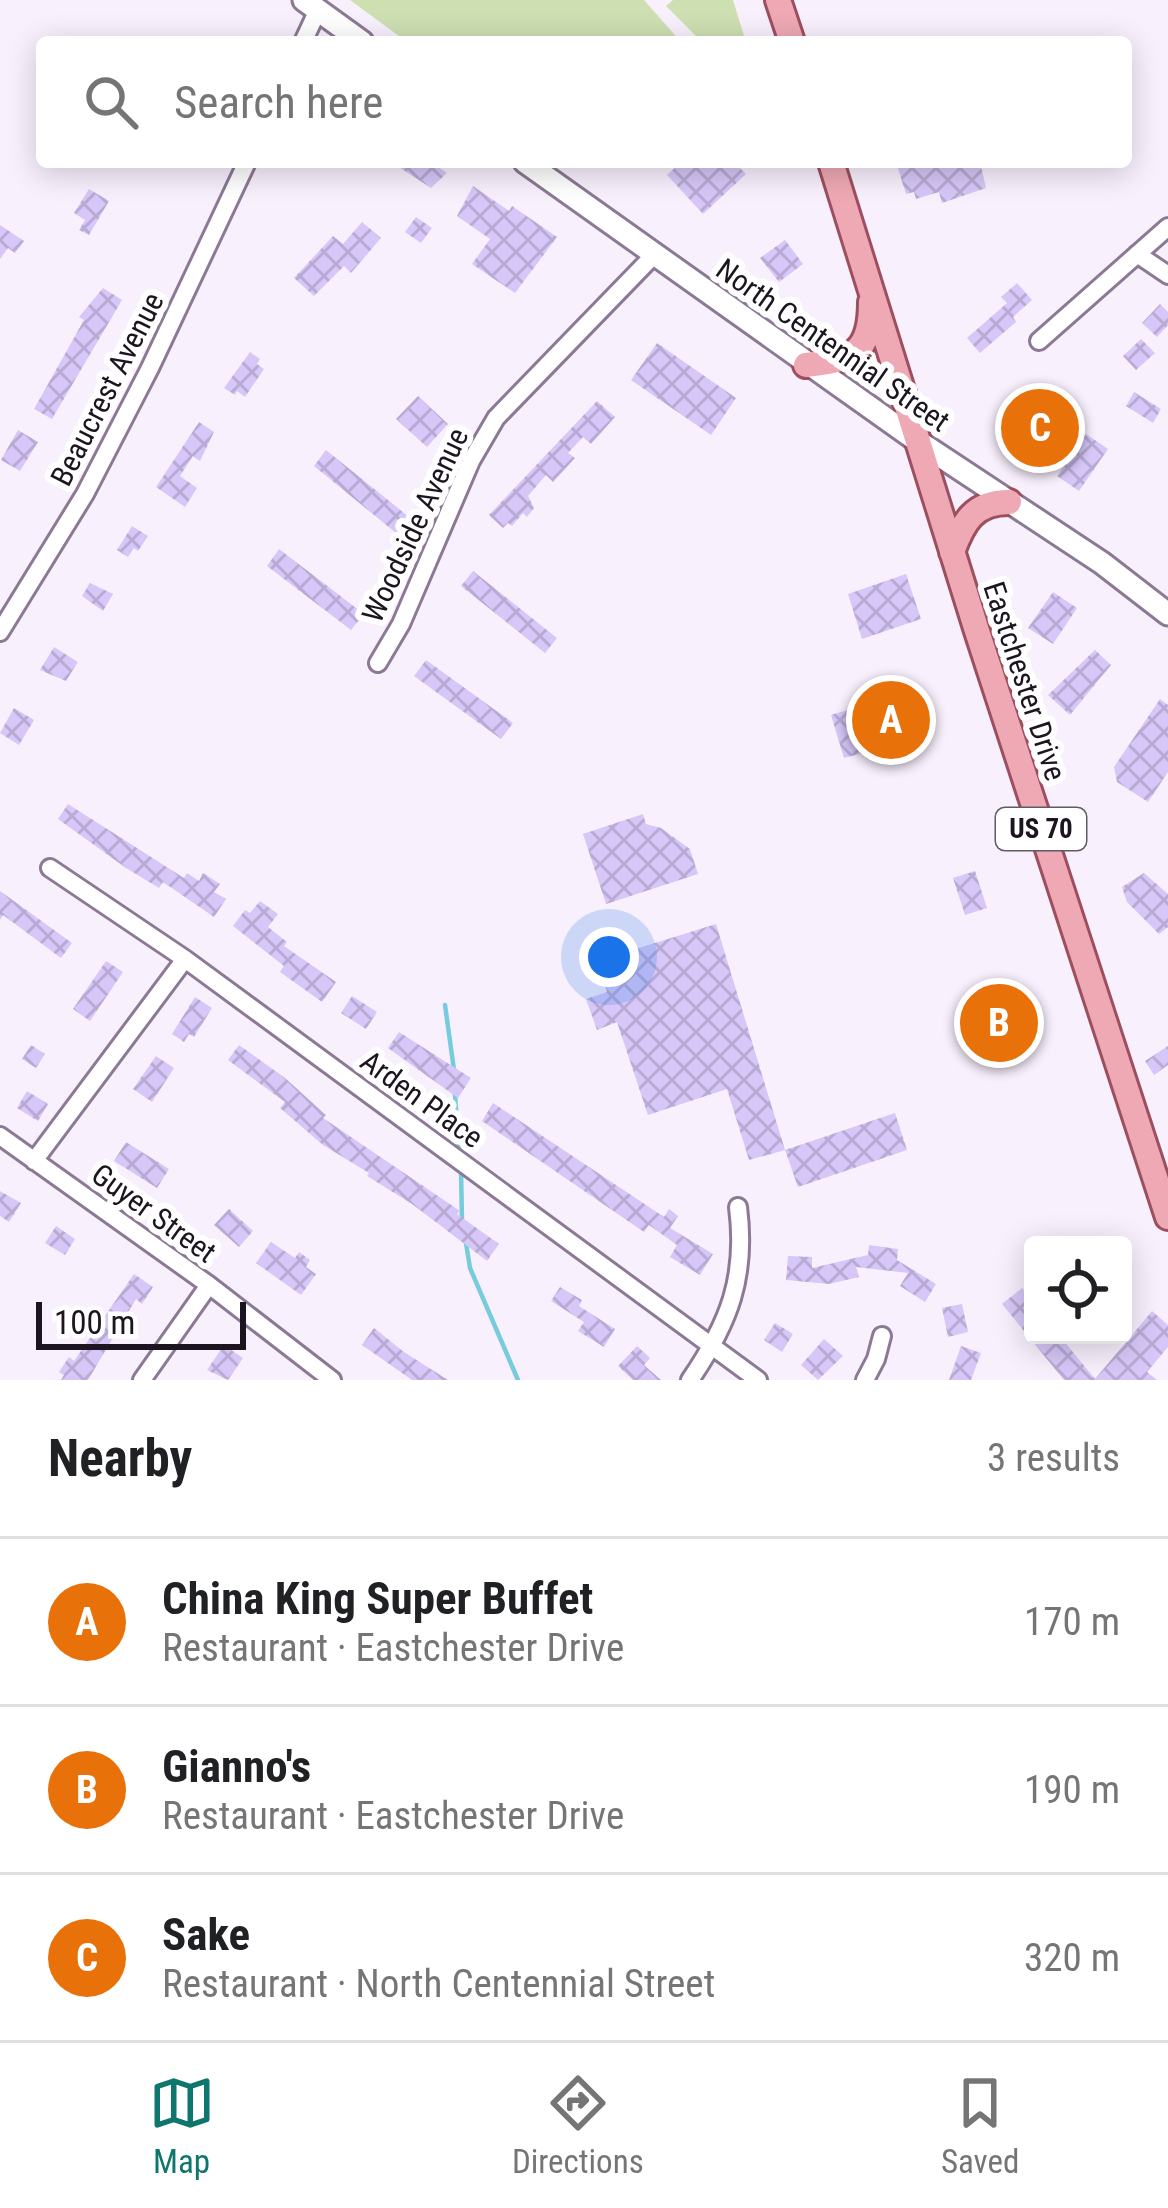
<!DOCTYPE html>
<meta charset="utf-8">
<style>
body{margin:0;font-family:"Roboto Condensed",sans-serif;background:#f2f2f2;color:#202124}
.controls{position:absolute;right:36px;bottom:36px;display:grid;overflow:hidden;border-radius:12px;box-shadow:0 6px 30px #0003}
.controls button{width:108px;height:108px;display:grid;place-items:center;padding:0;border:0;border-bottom:3px solid #e0e0e0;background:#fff;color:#202124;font:60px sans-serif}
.scale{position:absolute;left:36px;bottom:30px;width:210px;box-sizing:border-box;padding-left:12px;border:6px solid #1c141f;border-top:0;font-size:33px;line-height:42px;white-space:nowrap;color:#1c141f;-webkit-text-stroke:9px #fff;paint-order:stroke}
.you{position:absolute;left:609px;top:957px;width:42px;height:42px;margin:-30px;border:9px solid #fff;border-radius:50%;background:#1a73e8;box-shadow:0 0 0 18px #1a73e833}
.badge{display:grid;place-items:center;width:78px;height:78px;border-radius:50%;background:#0f766e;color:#fff;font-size:39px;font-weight:700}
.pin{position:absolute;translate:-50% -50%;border:6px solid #fff;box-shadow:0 3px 12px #0006}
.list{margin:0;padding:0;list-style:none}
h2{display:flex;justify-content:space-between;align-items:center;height:156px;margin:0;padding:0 48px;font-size:51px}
h2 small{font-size:39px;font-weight:400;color:#757577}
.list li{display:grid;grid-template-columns:78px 1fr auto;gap:36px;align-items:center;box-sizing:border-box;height:168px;padding:0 48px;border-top:3px solid #e0e0e0}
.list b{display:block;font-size:45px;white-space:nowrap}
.list p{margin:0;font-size:39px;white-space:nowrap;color:#757577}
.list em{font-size:39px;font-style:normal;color:#757577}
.icon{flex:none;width:66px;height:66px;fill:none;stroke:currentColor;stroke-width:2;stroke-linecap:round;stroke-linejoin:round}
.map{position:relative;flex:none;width:1168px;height:1380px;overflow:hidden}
.search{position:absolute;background:#fff;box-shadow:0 6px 30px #0003;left:36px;right:36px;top:36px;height:132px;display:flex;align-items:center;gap:30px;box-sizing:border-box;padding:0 42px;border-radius:12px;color:#757577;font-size:45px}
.sheet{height:660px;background:#fff}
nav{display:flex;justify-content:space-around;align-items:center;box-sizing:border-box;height:168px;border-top:3px solid #e0e0e0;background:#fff;font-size:33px;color:#757577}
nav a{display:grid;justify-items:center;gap:6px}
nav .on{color:#0f766e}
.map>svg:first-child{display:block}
.green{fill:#cedfb2}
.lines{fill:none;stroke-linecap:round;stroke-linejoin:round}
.stream{stroke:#76cbdc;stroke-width:4.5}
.building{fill:url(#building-cross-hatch)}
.minor-casing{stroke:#8c7995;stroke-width:22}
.tertiary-casing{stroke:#8c7995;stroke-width:27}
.secondary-casing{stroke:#8c7995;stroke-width:27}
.primary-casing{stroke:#9d4f5f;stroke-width:30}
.minor{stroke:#fff;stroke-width:16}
.tertiary{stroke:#fff;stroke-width:21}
.secondary{stroke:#fff;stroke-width:21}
.primary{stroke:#eea9b4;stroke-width:24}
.labels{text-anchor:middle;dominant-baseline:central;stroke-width:12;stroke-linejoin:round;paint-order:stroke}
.shield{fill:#fff;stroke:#605a62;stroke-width:3}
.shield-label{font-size:27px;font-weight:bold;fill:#1c141f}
.street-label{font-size:30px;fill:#1c141f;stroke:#fff}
</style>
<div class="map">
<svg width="1168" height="1380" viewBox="0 0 1168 1380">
<defs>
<pattern id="building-cross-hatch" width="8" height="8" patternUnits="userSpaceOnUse" patternTransform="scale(3)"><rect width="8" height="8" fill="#d7c7f8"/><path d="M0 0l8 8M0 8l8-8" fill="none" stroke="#b8aad4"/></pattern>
</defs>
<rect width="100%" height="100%" fill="#f9f0fd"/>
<path class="green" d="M 350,0 L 644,0 L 681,42 L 407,42 Z
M 673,0 L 733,0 L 746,42 L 702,42 L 666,6 Z"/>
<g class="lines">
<path class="stream" d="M 445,1005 L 454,1070
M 455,1094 L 459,1154
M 461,1171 L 462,1220
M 466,1243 L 470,1268 L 518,1380"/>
</g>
<path class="building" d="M 391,162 L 431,162 L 447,173 L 431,188 Z
M 681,162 L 734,162 L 746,174 L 703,214 L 667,175 Z
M 896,162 L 980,162 L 986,188 L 942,203 L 939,192 L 916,199 L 914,192 L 906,194 Z
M 473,186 L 509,211 L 512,206 L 557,237 L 515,293 L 472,264 L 490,239 L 457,216 Z
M 89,189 L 109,201 L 89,235 L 79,230 L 85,220 L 74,213 Z
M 416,217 L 432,228 L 421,243 L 405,232 Z
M 362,222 L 381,238 L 351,273 L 344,266 L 314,296 L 294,278 L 333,236 L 343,244 Z
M 0,225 L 24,241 L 15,253 L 8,248 L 0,259 Z
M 785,240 L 803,264 L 779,282 L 760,258 Z
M 1017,283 L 1032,300 L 1013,317 L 1016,322 L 980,353 L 967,338 L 1007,303 L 1001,297 Z
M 103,288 L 122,300 L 52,419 L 34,409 L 84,320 L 79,317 Z
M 1160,304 L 1168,312 L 1168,325 L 1157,337 L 1142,323 Z
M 1141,339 L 1155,353 L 1136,370 L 1123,356 Z
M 657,343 L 736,398 L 711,435 L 631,380 Z
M 250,352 L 260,359 L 257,364 L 264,369 L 245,397 L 237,391 L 235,395 L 224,388 Z
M 1134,392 L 1161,409 L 1153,423 L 1126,406 Z
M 418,396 L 448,424 L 427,447 L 396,419 Z
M 597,401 L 615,417 L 591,444 L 583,437 L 568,453 L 575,458 L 553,482 L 546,475 L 528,496 L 534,508 L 527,517 L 523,513 L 512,526 L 508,523 L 503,528 L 489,515 Z
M 1032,407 L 1061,428 L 1044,451 L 1015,430 Z
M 199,422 L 214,432 L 200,461 L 193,456 L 180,476 L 197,488 L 185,507 L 156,487 Z
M 18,430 L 38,442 L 20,471 L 1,460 Z
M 1086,434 L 1108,449 L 1079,491 L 1057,476 Z
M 326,450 L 409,517 L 396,533 L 314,466 Z
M 132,526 L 148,536 L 138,551 L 134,548 L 128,557 L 117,550 Z
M 279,549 L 364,614 L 351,630 L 267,566 Z
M 473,571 L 557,638 L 545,653 L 461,586 Z
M 906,574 L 921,619 L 862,639 L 848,594 Z
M 90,583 L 113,594 L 103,611 L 82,596 Z
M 1053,592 L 1077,608 L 1053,644 L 1028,628 Z
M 54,647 L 78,662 L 66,681 L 40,670 Z
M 1095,650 L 1111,665 L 1070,715 L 1048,695 Z
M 426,660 L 513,723 L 501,739 L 414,676 Z
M 915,689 L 927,709 L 928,732 L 918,735 L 919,738 L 844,758 L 831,715 Z
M 1160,699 L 1168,705 L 1168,772 L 1148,802 L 1117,782 L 1114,767 Z
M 14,708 L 34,720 L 19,745 L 0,733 Z
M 68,804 L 184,878 L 187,873 L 199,881 L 203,873 L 220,884 L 214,892 L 226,899 L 214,917 L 163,882 L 159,888 L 126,868 L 58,819 Z
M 643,814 L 646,824 L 661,828 L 690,849 L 698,874 L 606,904 L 583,834 Z
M 975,871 L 987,908 L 965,915 L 953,878 Z
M 1144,873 L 1168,894 L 1168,927 L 1159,934 L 1127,902 L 1122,887 Z
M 0,891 L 72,943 L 61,958 L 3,915 L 0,920 Z
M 260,901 L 278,914 L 268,927 L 287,942 L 284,946 L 336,982 L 322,1002 L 280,972 L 284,966 L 233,926 L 245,910 L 250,913 Z
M 716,924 L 785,1150 L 749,1160 L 727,1089 L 648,1115 L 617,1022 L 597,1030 L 586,999 L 607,992 L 597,961 Z
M 106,961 L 123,972 L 90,1021 L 73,1009 Z
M 1005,989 L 1023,1046 L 988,1058 L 969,1001 Z
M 352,996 L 377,1012 L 366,1029 L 341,1013 Z
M 195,997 L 212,1008 L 194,1037 L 189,1034 L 184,1042 L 172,1034 Z
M 399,1032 L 471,1078 L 458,1098 L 388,1048 Z
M 31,1045 L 45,1054 L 36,1068 L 22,1059 Z
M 239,1045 L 285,1078 L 326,1115 L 323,1118 L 460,1211 L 457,1214 L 499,1244 L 487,1261 L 412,1204 L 367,1176 L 369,1173 L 323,1145 L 280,1108 L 285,1102 L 228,1060 Z
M 1168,1046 L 1168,1065 L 1154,1075 L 1145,1061 Z
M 156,1056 L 174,1068 L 152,1102 L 133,1089 Z
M 27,1091 L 48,1104 L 38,1121 L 17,1108 Z
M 493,1103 L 664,1217 L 669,1209 L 678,1216 L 670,1228 L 713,1254 L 700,1275 L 670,1257 L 677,1245 L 649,1225 L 644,1232 L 482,1121 Z
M 895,1113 L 907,1150 L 798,1187 L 785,1150 Z
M 126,1142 L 169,1169 L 157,1188 L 114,1161 Z
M 0,1191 L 21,1203 L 9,1222 L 0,1216 Z
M 229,1209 L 253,1231 L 239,1247 L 214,1225 Z
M 56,1226 L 75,1239 L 65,1255 L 45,1243 Z
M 271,1242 L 295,1258 L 299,1252 L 310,1260 L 306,1267 L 316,1274 L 301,1295 L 256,1263 Z
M 869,1245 L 898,1249 L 897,1260 L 936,1284 L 925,1302 L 900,1286 L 908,1273 L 856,1267 L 859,1277 L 829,1284 L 786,1280 L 788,1256 L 812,1257 L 812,1268 L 868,1255 Z
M 134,1274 L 153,1287 L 142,1304 L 136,1299 L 88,1380 L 61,1380 L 64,1375 L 59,1372 L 69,1357 L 74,1361 Z
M 560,1287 L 582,1300 L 579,1306 L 615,1329 L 604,1347 L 578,1331 L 584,1322 L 551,1301 Z
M 1022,1288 L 1033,1302 L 1033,1335 L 1059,1335 L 1095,1379 L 1152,1311 L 1168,1325 L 1168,1347 L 1147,1372 L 1157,1380 L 1064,1380 L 1002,1304 Z
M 962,1304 L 968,1332 L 948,1337 L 942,1308 Z
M 775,1323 L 793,1334 L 782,1352 L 764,1340 Z
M 374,1328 L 404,1352 L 448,1380 L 412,1380 L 362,1345 Z
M 824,1339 L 843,1356 L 818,1380 L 801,1365 Z
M 224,1345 L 243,1358 L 228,1380 L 207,1370 Z
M 637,1346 L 650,1358 L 644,1365 L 661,1380 L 633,1380 L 618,1366 Z
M 961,1346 L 981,1353 L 971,1380 L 949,1380 Z"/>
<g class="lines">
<g class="minor-casing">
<path id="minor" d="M 303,42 L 318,10
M 1137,254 L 1168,275
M 1039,341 L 1168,227
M 0,632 L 85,494 L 150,368 L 247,162
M 378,663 L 401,624 L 471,461 L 496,418 L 653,256
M 50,868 L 185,959 L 758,1380
M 0,1136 L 209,1285 L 332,1380
M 34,1161 L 185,959
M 142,1380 L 209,1285
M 690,1380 C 729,1323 747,1277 738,1207
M 865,1380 L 876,1359 L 882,1336"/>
</g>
<g class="tertiary-casing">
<path id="tertiary" d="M 916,440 L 1102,563 L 1168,614"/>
</g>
<g class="secondary-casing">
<path id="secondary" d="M 304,0 L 362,42
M 525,162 L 916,440"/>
</g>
<g class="primary-casing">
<path id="primary" d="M 778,0 L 792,42
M 831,162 L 977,631 L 1168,1217
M 806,365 C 853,360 871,353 871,302
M 952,552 C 963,522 974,502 1009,502"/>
</g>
<use href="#minor" class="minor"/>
<use href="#tertiary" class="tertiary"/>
<use href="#secondary" class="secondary"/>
<use href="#primary" class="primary"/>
</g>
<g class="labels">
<rect class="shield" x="996" y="808" width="90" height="42" rx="9"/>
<g class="shield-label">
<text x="1041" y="829">US 70</text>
</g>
<g class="street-label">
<text transform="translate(833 345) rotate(35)">North Centennial Street</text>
<text transform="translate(107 389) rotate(-63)">Beaucrest Avenue</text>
<text transform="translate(415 525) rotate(-65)">Woodside Avenue</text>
<text transform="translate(1025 681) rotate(72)">Eastchester Drive</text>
<text transform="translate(422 1099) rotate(36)">Arden Place</text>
<text transform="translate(154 1213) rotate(36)">Guyer Street</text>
</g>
</g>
</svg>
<div class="controls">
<button><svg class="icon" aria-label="locate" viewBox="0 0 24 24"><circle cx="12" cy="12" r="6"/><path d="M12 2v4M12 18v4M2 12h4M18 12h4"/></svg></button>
</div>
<div class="scale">100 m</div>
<div class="you"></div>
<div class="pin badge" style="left:891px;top:720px;background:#e8710a">A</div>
<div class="pin badge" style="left:999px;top:1023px;background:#e8710a">B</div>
<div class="pin badge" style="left:1040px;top:428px;background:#e8710a">C</div>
<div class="search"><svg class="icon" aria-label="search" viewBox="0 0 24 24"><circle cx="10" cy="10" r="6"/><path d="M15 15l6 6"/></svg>Search here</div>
</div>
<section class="sheet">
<h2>Nearby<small>3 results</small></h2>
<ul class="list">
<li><span class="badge" style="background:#e8710a">A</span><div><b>China King Super Buffet</b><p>Restaurant · Eastchester Drive</p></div><em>170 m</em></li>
<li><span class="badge" style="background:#e8710a">B</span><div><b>Gianno's</b><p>Restaurant · Eastchester Drive</p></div><em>190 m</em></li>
<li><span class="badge" style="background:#e8710a">C</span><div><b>Sake</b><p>Restaurant · North Centennial Street</p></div><em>320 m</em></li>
</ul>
</section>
<nav>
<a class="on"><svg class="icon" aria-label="map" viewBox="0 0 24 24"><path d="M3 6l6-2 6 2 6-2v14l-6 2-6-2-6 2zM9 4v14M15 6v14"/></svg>Map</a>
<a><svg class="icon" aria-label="directions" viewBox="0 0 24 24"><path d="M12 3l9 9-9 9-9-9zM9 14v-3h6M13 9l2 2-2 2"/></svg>Directions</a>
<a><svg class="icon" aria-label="saved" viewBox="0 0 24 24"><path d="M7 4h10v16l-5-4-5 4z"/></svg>Saved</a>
</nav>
